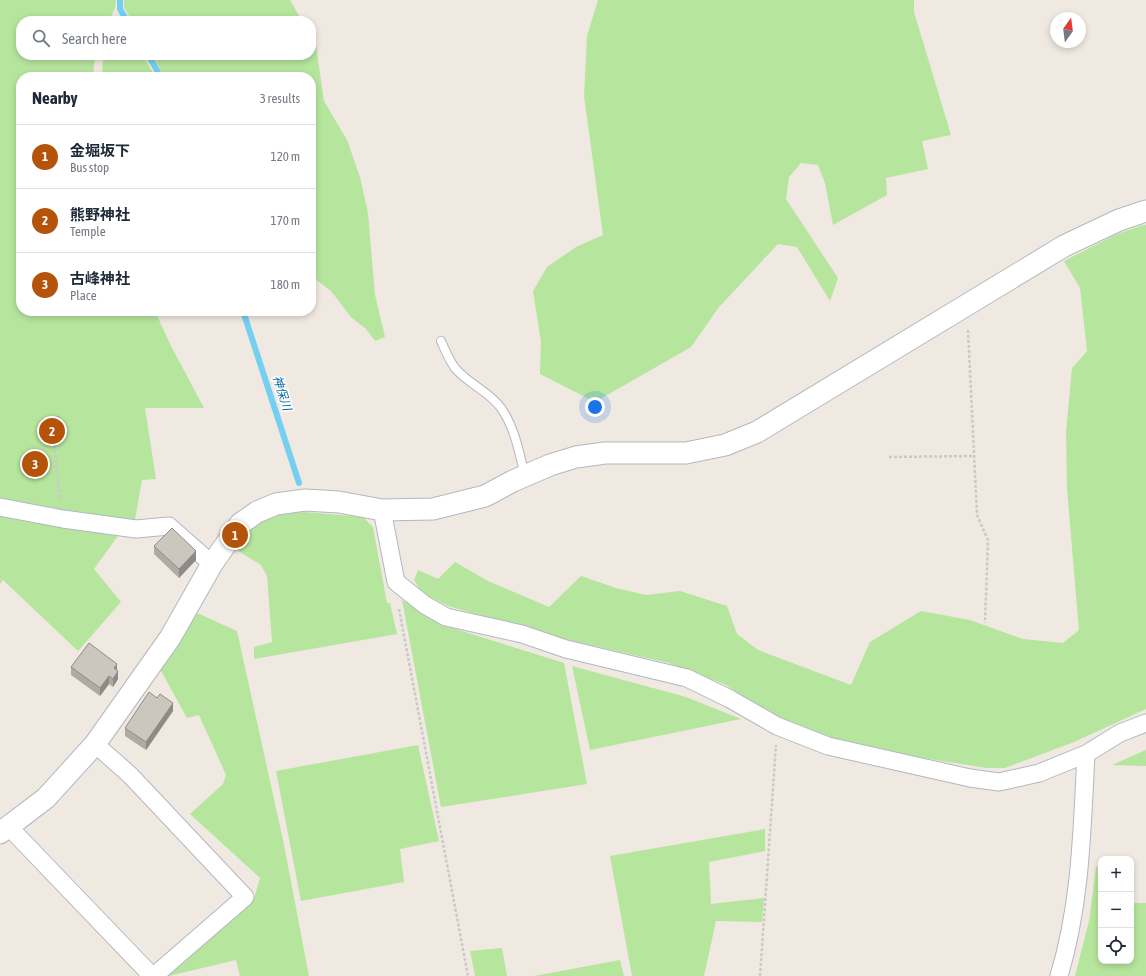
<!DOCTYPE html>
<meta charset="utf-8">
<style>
body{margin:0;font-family:"Asap Condensed","Noto Sans JP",sans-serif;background:#f6f6f7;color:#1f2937}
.controls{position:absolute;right:12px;bottom:12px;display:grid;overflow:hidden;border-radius:8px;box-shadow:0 2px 6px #0003}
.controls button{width:36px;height:36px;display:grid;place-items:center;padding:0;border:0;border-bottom:1px solid #e0e1e3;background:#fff;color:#1f2937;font:20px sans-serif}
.compass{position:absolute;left:1050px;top:12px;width:36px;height:36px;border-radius:50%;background:#fff;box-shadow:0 2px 6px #0003;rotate:14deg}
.you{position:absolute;left:595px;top:407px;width:14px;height:14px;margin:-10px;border:3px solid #fff;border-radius:50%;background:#1a73e8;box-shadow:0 0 0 6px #1a73e833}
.badge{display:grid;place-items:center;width:26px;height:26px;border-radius:50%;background:#b45309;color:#fff;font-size:13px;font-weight:700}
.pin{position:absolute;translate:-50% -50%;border:2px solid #fff;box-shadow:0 1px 4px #0006}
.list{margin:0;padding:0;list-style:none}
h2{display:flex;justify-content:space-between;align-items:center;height:52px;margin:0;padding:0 16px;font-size:17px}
h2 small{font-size:13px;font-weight:400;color:#747a83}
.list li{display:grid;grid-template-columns:26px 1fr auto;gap:12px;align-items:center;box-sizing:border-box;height:64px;padding:0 16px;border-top:1px solid #e0e1e3}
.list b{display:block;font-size:15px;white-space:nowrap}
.list p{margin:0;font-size:13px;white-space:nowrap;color:#747a83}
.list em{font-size:13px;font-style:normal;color:#747a83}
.icon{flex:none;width:22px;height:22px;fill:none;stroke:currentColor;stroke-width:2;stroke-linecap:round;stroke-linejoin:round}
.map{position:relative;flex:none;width:1146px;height:976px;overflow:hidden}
.search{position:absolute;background:#fff;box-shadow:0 2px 6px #0003;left:16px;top:16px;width:300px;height:44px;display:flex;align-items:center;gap:10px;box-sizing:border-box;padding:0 14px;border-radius:16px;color:#747a83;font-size:15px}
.panel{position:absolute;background:#fff;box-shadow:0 2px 6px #0003;left:16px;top:72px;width:300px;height:244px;border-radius:16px}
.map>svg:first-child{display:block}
.green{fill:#b6e59e}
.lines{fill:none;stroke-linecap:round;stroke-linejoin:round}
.stream{stroke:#75cff0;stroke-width:6}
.service-casing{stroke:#b4b7c1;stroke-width:10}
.minor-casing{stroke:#b4b7c1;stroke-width:19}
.tertiary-casing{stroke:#b4b7c1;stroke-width:23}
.path{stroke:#c9c9c9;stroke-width:2.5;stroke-dasharray:3 2;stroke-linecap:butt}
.service{stroke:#fff;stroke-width:8}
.minor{stroke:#fff;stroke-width:17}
.tertiary{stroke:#fff;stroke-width:21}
.wall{fill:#afaba4}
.shaded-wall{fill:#8e8b86}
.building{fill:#cbc7bf;stroke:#8e8b86}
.labels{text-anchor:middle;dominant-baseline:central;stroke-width:3;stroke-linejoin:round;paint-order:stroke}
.water-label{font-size:12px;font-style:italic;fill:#0d6fa3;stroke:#fff}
</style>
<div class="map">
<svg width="1146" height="976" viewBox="0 0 1146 976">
<rect width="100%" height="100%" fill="#efe9e1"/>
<path class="green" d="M 0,0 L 116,0 L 115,8 L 109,21 L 21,21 L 21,55 L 95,55 L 93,77 L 21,77 L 21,311 L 155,311 L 170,344 L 204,408 L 145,408 L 156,479 L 142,480 L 134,525 L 0,500 Z
M 124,0 L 290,0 L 302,21 L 132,21 L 124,7 Z
M 598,0 L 914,0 L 914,12 L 951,135 L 922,141 L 928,169 L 886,178 L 887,195 L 833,225 L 825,183 L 818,165 L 801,163 L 789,177 L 786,199 L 838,278 L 830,301 L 797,247 L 778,244 L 719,307 L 691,347 L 595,402 L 540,374 L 541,342 L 533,291 L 547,267 L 576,247 L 603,235 L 584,96 L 587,36 Z
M 311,37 L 316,46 L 324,101 L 347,140 L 360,177 L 368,213 L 375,295 L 385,337 L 375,341 L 366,329 L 351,317 L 331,291 L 311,276 L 311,77 L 165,77 L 152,55 L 311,55 Z
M 103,55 L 142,55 L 156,77 L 102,77 Z
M 1143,225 L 1146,225 L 1146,709 L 1074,742 L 1005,768 L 987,768 L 923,758 L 833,741 L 783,721 L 724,684 L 669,663 L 564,639 L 448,606 L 422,593 L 414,580 L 418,570 L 438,579 L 455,562 L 488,581 L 549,607 L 581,576 L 616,588 L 646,595 L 680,591 L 727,606 L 737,634 L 758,650 L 851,685 L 870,642 L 921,611 L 970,620 L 1023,639 L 1063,643 L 1079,630 L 1067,489 L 1066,432 L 1072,368 L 1087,351 L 1080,288 L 1064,261 L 1117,234 Z
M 0,511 L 120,533 L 94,569 L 121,602 L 78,651 L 3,580 L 0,584 Z
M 305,512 L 363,517 L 373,527 L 387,603 L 390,603 L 397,634 L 254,659 L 254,647 L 272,642 L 267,576 L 261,565 L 237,550 C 243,542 249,532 256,524 C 267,512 290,513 305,512 Z
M 402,600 L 446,626 L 564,663 L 587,784 L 441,807 Z
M 197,613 L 237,631 L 283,840 L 309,976 L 240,976 L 236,960 L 169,976 L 161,976 L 189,956 L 243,910 L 254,898 L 260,878 L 190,814 L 223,784 L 226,775 L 199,715 L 187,718 L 160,669 Z
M 572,666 L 686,697 L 741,719 L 590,750 Z
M 418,745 L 439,841 L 400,849 L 404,882 L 301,901 L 276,771 Z
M 1146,750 L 1146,766 L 1112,765 Z
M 765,829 L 765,851 L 709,862 L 711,904 L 764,898 L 762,922 L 716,921 L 704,976 L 632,976 L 610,856 Z
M 1101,866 L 1098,901 L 1101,902 L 1101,961 L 1131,961 L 1131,903 L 1146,903 L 1146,976 L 1075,976 L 1089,921 L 1096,867 Z
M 502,948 L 507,976 L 475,976 L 470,951 Z
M 620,960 L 624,976 L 534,976 Z"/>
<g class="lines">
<path class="stream" d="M 120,0 L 120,9 L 127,21
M 148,55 L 161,77
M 243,311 L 299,483"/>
<g class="service-casing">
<path id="service" d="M 441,341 C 445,350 449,360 455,368 C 468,384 489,391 501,408 C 515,428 519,452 525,476"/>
</g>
<g class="minor-casing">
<path id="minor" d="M 0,507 L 63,519 L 136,529 L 169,526 L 212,564
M 382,510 L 396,582 L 425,605 L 446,617 L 522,634 L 566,649 L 687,678 L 730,699 L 777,726 L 828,746 L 970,778 L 999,782 L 1039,773 L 1086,754 L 1120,733 L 1146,723
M 95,744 L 130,775 L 245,897 L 154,976
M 8,826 L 152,976
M 1059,976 C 1081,903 1082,830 1086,754"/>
</g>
<g class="tertiary-casing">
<path id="tertiary" d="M 0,833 L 46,798 L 95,744 L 170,638 L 212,564 L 240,524 L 257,512 L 276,504 L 305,500 L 339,502 L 382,510 L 433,509 L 485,496 L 513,481 L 550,465 L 576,457 L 605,453 L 686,453 L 725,445 L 757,432 L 1064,246 L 1119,220 L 1146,211"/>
</g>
<path class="path" d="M 968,330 L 977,515 L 988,540 L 985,623
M 54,445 L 60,500
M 889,457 L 974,456
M 399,609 L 468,976
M 760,976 L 776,745"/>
<use href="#service" class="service"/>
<use href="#minor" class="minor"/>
<use href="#tertiary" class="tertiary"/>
</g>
<path class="wall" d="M 43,419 L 61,436 L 61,440 L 45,442 Z
M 154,546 L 196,560 L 179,578 L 154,554 Z
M 71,667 L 117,670 L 118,679 L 113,687 L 109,684 L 100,696 L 71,675 Z
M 173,711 L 146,750 L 125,736 L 125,728 Z"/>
<path class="shaded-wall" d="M 196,551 L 196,560 L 179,578 L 179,569 Z
M 117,664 L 117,672 L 114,668 Z
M 118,671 L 118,679 L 113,687 L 113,679 Z
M 109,676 L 109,684 L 100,696 L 100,688 Z
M 173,703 L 173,711 L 146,750 L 146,742 Z"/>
<path class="building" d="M 59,417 L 61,436 L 45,437 L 43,419 Z
M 172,528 L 196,551 L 179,569 L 154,546 Z
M 89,643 L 117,664 L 114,668 L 118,671 L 113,679 L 109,676 L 100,688 L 71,667 Z
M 149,692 L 157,698 L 160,694 L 173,703 L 146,742 L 125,728 Z"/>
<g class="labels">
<g class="water-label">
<text transform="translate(282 393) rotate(72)">神保川</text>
</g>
</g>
</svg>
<div class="controls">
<button>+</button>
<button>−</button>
<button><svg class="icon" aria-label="locate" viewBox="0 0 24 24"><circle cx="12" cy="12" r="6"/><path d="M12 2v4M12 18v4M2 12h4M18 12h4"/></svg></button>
</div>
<svg class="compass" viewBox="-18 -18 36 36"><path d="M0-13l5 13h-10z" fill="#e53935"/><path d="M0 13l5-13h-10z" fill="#747a83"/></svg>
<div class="you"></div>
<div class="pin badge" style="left:235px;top:535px">1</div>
<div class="pin badge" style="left:52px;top:431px">2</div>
<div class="pin badge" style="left:35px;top:464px">3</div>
<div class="search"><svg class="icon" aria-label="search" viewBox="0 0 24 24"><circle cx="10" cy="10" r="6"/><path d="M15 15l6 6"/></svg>Search here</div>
<section class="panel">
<h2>Nearby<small>3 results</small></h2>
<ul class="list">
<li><span class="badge">1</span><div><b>金堀坂下</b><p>Bus stop</p></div><em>120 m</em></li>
<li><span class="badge">2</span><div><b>熊野神社</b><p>Temple</p></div><em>170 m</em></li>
<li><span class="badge">3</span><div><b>古峰神社</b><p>Place</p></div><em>180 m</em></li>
</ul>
</section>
</div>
